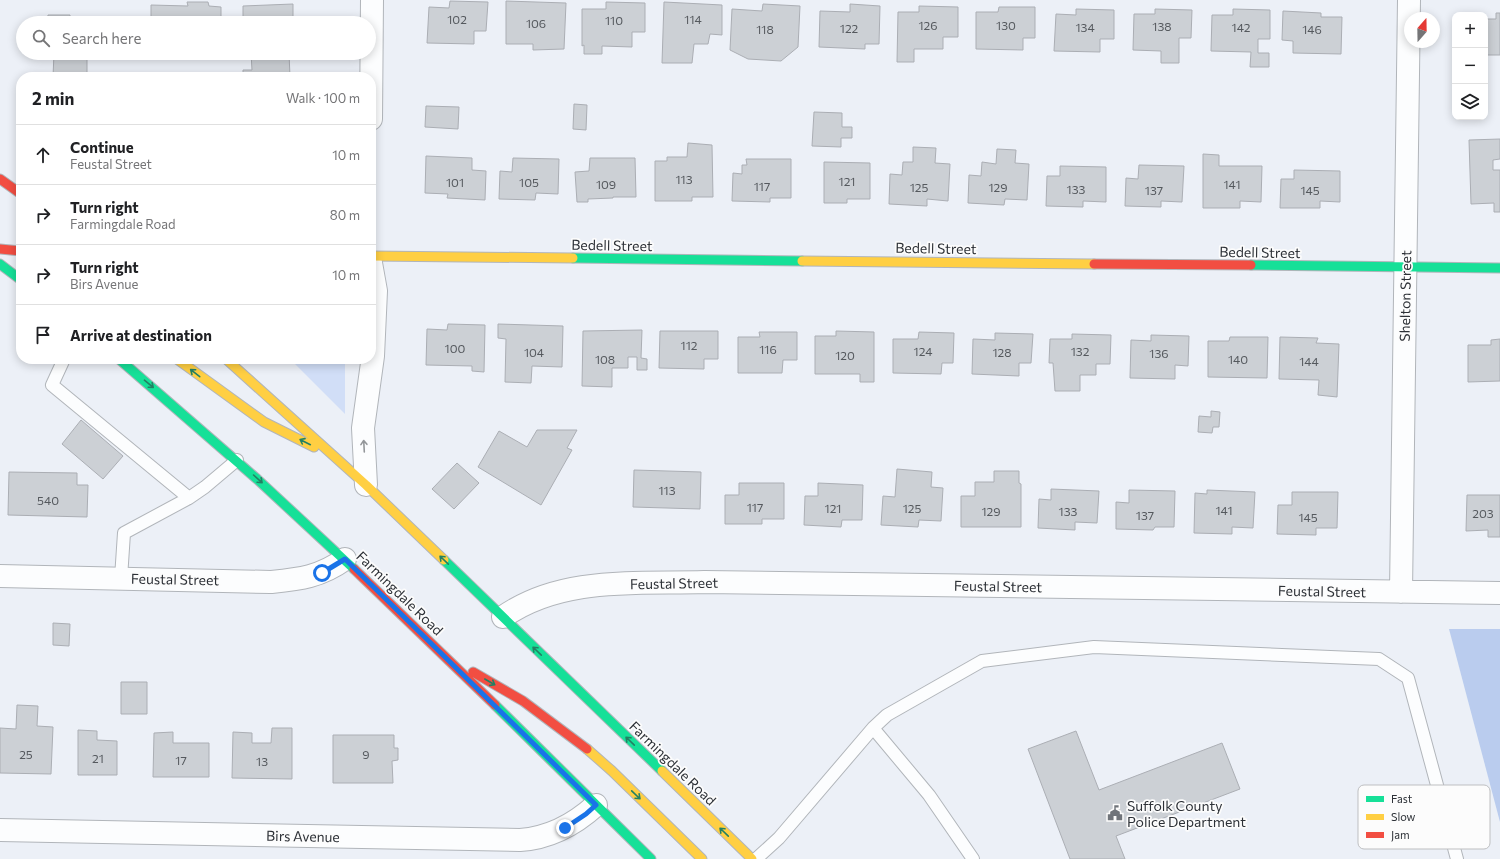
<!DOCTYPE html>
<meta charset="utf-8">
<style>
body{margin:0;font-family:Commissioner,sans-serif;background:#f6f6f6;color:#202124}
.controls{position:absolute;right:12px;top:12px;display:grid;overflow:hidden;border-radius:8px;box-shadow:0 2px 10px #0003}
.controls button{width:36px;height:36px;display:grid;place-items:center;padding:0;border:0;border-bottom:1px solid #e0e0e0;background:#fff;color:#202124;font:20px sans-serif}
.compass{position:absolute;left:1404px;top:12px;width:36px;height:36px;border-radius:50%;background:#fff;box-shadow:0 2px 10px #0003;rotate:20deg}
.stop{position:absolute;width:12px;height:12px;margin:-9px;border:3px solid #1a73e8;border-radius:50%;background:#fff}
.stop.end{background:#1a73e8;border-color:#fff;box-shadow:0 1px 4px #0008}
.list{margin:0;padding:0;list-style:none}
h2{display:flex;justify-content:space-between;align-items:center;height:52px;margin:0;padding:0 16px;font-size:17px}
h2 small{font-size:13px;font-weight:400;color:#757577}
.list li{display:grid;grid-template-columns:26px 1fr auto;gap:12px;align-items:center;box-sizing:border-box;height:60px;padding:0 16px;border-top:1px solid #e0e0e0}
.list b{display:block;font-size:15px;white-space:nowrap}
.list p{margin:0;font-size:13px;white-space:nowrap;color:#757577}
.list em{font-size:13px;font-style:normal;color:#757577}
.icon{flex:none;width:22px;height:22px;fill:none;stroke:currentColor;stroke-width:2;stroke-linecap:round;stroke-linejoin:round}
.map{position:relative;flex:none;width:1500px;height:859px;overflow:hidden}
.search{position:absolute;background:#fff;box-shadow:0 2px 10px #0003;left:16px;top:16px;width:360px;height:44px;display:flex;align-items:center;gap:10px;box-sizing:border-box;padding:0 14px;border-radius:22px;color:#757577;font-size:15px}
.panel{position:absolute;background:#fff;box-shadow:0 2px 10px #0003;left:16px;top:72px;width:360px;height:292px;border-radius:16px}
.map>svg:first-child{display:block}
.green{fill:#d1def7}
.forest{fill:#baccee}
.building{fill:#ccd0d5;stroke:#abaeb4}
.lines{fill:none;stroke-linecap:round;stroke-linejoin:round}
.lane-casing{stroke:#b1b5ba;stroke-width:14}
.street-casing{stroke:#b1b5ba;stroke-width:24}
.fast-casing{stroke:#b1b5ba;stroke-width:11}
.slow-casing{stroke:#b1b5ba;stroke-width:11}
.jam-casing{stroke:#b1b5ba;stroke-width:11}
.lane{stroke:#fcfdfe;stroke-width:12}
.street{stroke:#fcfdfe;stroke-width:22}
.fast{stroke:#16e098;stroke-width:9}
.slow{stroke:#ffcf43;stroke-width:9}
.jam{stroke:#f24e42;stroke-width:9}
.oneway{stroke:#238063}
.oneway2{stroke:#94979a}
.route{stroke:#1a73e8;stroke-width:5}
.labels{text-anchor:middle;dominant-baseline:central;stroke-width:3.5;stroke-linejoin:round;paint-order:stroke}
.number-label{font-size:12px;fill:#55595e}
.street-label{font-size:14px;fill:#2d3137;stroke:#fcfcfc}
.poi-label{font-size:14px;fill:#2d3137;stroke:#fcfcfc;text-anchor:start}
.key{fill:#fcfcfc;stroke:#bebfc1;stroke-width:1}
.key-label{font-size:11px;fill:#2d3137}
</style>
<div class="map">
<svg width="1500" height="859" viewBox="0 0 1500 859">
<rect width="100%" height="100%" fill="#ecf0f7"/>
<path class="green" d="M 290,359 L 345,359 L 345,414 Z"/>
<path class="forest" d="M 1449,629 L 1500,629 L 1500,822 Z"/>
<path class="building" d="M 450,1 L 488,2 L 486,31 L 474,31 L 474,44 L 427,43 L 429,7 L 449,8 Z
M 506,1 L 566,3 L 564,49 L 533,50 L 533,44 L 506,44 Z
M 187,2 L 208,2 L 209,6 L 221,7 L 221,23 L 151,23 L 151,5 L 188,6 Z
M 606,2 L 645,3 L 645,32 L 632,32 L 632,47 L 602,46 L 602,54 L 584,54 L 584,45 L 582,46 L 582,9 L 606,9 Z
M 664,2 L 722,5 L 722,35 L 710,34 L 708,44 L 694,44 L 692,63 L 662,63 Z
M 293,4 L 293,23 L 243,23 L 243,6 Z
M 763,4 L 800,6 L 798,47 L 781,61 L 748,59 L 730,50 L 732,9 L 762,11 Z
M 850,4 L 880,6 L 879,44 L 865,44 L 865,49 L 819,47 L 820,11 L 850,12 Z
M 919,6 L 958,7 L 958,37 L 943,37 L 943,49 L 914,49 L 914,62 L 897,62 L 898,12 L 919,12 Z
M 999,7 L 1035,7 L 1035,38 L 1023,38 L 1023,50 L 976,49 L 976,12 L 998,12 Z
M 1076,9 L 1114,10 L 1114,39 L 1100,39 L 1100,52 L 1054,51 L 1056,14 L 1076,15 Z
M 1155,9 L 1192,10 L 1191,38 L 1179,38 L 1179,63 L 1161,63 L 1161,51 L 1133,50 L 1134,14 L 1155,14 Z
M 1233,9 L 1270,10 L 1270,39 L 1258,39 L 1258,53 L 1269,53 L 1269,67 L 1250,67 L 1251,52 L 1211,51 L 1212,15 L 1233,15 Z
M 1283,11 L 1321,13 L 1321,17 L 1342,17 L 1341,54 L 1293,53 L 1293,41 L 1282,40 Z
M 1496,13 L 1500,13 L 1500,55 L 1485,55 L 1485,19 L 1496,19 Z
M 48,15 L 70,15 L 70,23 L 47,23 Z
M 54,53 L 87,53 L 87,77 L 53,77 Z
M 251,53 L 289,53 L 290,77 L 243,77 L 243,70 L 252,70 Z
M 574,104 L 587,105 L 586,130 L 573,129 Z
M 426,106 L 459,107 L 458,129 L 425,127 Z
M 814,112 L 842,113 L 842,127 L 852,127 L 852,138 L 841,138 L 841,147 L 812,146 Z
M 1500,139 L 1500,159 L 1493,160 L 1493,170 L 1500,170 L 1500,212 L 1494,212 L 1494,203 L 1471,204 L 1469,140 Z
M 688,143 L 712,145 L 713,197 L 692,197 L 692,201 L 655,201 L 655,161 L 667,161 L 667,157 L 687,157 Z
M 913,147 L 936,148 L 935,163 L 950,164 L 948,201 L 927,199 L 927,206 L 889,204 L 890,174 L 902,175 L 903,162 L 913,162 Z
M 997,149 L 1016,150 L 1015,163 L 1029,164 L 1027,200 L 1005,199 L 1004,205 L 968,203 L 969,175 L 981,176 L 982,162 L 996,164 Z
M 1203,154 L 1219,155 L 1219,166 L 1262,166 L 1261,202 L 1240,201 L 1240,208 L 1203,208 Z
M 426,156 L 472,158 L 472,170 L 486,171 L 485,200 L 447,198 L 448,194 L 425,193 Z
M 513,158 L 559,159 L 558,194 L 536,193 L 535,200 L 499,199 L 500,171 L 512,172 Z
M 590,158 L 635,158 L 636,197 L 613,197 L 613,198 L 588,199 L 588,202 L 577,202 L 575,172 L 589,171 Z
M 746,159 L 791,159 L 791,198 L 770,198 L 770,202 L 732,201 L 733,173 L 742,174 L 742,165 L 747,165 Z
M 824,162 L 870,163 L 870,199 L 847,199 L 847,203 L 824,203 Z
M 1139,165 L 1184,166 L 1182,202 L 1161,201 L 1161,207 L 1125,206 L 1126,178 L 1138,179 Z
M 1060,166 L 1106,167 L 1106,202 L 1083,201 L 1083,207 L 1046,206 L 1047,176 L 1060,176 Z
M 1294,170 L 1340,171 L 1340,202 L 1320,201 L 1320,208 L 1280,208 L 1281,179 L 1294,179 Z
M 448,324 L 485,325 L 484,372 L 472,371 L 472,366 L 426,365 L 427,329 L 447,330 Z
M 498,324 L 563,326 L 562,367 L 532,366 L 531,383 L 505,382 L 506,339 L 498,338 Z
M 642,330 L 641,358 L 647,359 L 647,370 L 637,370 L 637,357 L 628,357 L 628,368 L 612,368 L 612,387 L 582,386 L 583,331 Z
M 660,331 L 718,331 L 718,359 L 704,359 L 704,369 L 659,368 Z
M 836,331 L 874,332 L 874,382 L 860,382 L 860,374 L 815,374 L 815,336 L 836,336 Z
M 759,332 L 797,332 L 797,360 L 783,360 L 782,373 L 738,373 L 738,337 L 760,337 Z
M 919,332 L 954,333 L 953,363 L 942,363 L 941,374 L 893,373 L 893,339 L 918,339 Z
M 995,333 L 1033,334 L 1031,363 L 1019,363 L 1019,376 L 972,374 L 973,339 L 995,340 Z
M 1072,334 L 1111,335 L 1110,364 L 1096,364 L 1096,375 L 1080,375 L 1080,391 L 1055,391 L 1053,363 L 1049,363 L 1050,339 L 1072,339 Z
M 1151,335 L 1189,336 L 1188,366 L 1175,365 L 1175,379 L 1130,378 L 1131,340 L 1151,341 Z
M 1230,337 L 1268,337 L 1267,378 L 1208,377 L 1208,341 L 1229,341 Z
M 1280,337 L 1318,338 L 1316,343 L 1339,344 L 1337,397 L 1318,395 L 1319,380 L 1279,379 Z
M 1500,339 L 1500,381 L 1468,382 L 1468,345 L 1491,345 L 1491,340 Z
M 1211,411 L 1220,412 L 1219,427 L 1213,427 L 1212,433 L 1198,432 L 1199,416 L 1211,417 Z
M 81,420 L 123,456 L 103,479 L 62,444 Z
M 537,430 L 577,430 L 567,448 L 572,450 L 541,505 L 478,467 L 499,431 L 527,447 Z
M 457,463 L 479,483 L 454,509 L 432,489 Z
M 897,469 L 932,472 L 931,487 L 943,488 L 941,521 L 919,520 L 918,527 L 881,525 L 883,496 L 895,497 Z
M 634,470 L 701,472 L 700,509 L 633,507 Z
M 994,471 L 1019,471 L 1019,483 L 1021,484 L 1021,527 L 961,527 L 961,496 L 975,496 L 975,482 L 994,482 Z
M 9,472 L 77,473 L 77,485 L 88,485 L 87,517 L 8,515 Z
M 739,483 L 784,483 L 784,519 L 762,519 L 762,524 L 725,524 L 725,495 L 739,495 Z
M 818,483 L 863,485 L 862,520 L 842,520 L 841,527 L 804,525 L 805,496 L 818,496 Z
M 1051,489 L 1099,491 L 1097,523 L 1075,522 L 1075,530 L 1038,528 L 1039,499 L 1051,500 Z
M 1129,490 L 1175,491 L 1174,527 L 1155,527 L 1153,530 L 1116,529 L 1116,502 L 1129,503 Z
M 1207,490 L 1255,492 L 1253,528 L 1232,527 L 1232,534 L 1194,533 L 1195,493 L 1207,494 Z
M 1292,492 L 1338,492 L 1337,528 L 1316,528 L 1316,535 L 1277,534 L 1278,505 L 1292,505 Z
M 1467,495 L 1500,495 L 1500,537 L 1488,537 L 1488,530 L 1466,531 Z
M 53,623 L 70,624 L 69,646 L 53,645 Z
M 121,682 L 147,682 L 147,714 L 121,714 Z
M 17,705 L 38,706 L 37,726 L 53,727 L 51,774 L 0,773 L 0,728 L 16,729 Z
M 272,728 L 292,728 L 292,779 L 232,778 L 233,732 L 252,733 L 252,743 L 271,743 Z
M 78,730 L 97,731 L 97,740 L 117,741 L 117,775 L 78,775 Z
M 1076,731 L 1099,790 L 1222,743 L 1240,789 L 1116,836 L 1125,859 L 1070,859 L 1028,749 Z
M 173,732 L 173,743 L 209,743 L 209,777 L 153,777 L 154,733 Z
M 333,735 L 394,735 L 394,748 L 398,748 L 398,760 L 392,761 L 393,783 L 333,783 Z"/>
<g class="lines">
<g class="lane-casing">
<path id="lane" d="M 64,359 L 52,385 L 189,498 L 205,487 L 237,460
M 121,578 L 124,533 L 189,498
M 873,728 L 929,795 L 973,859
M 756,859 L 779,838 L 873,728 L 887,715 L 982,661 L 1094,647 L 1379,659 L 1408,678 L 1457,859"/>
</g>
<g class="street-casing">
<path id="street" d="M 371,119 L 372,0
M 366,485 L 363,428 L 373,356 L 376,291 L 371,263
M 0,576 L 271,582 C 300,579 320,577 345,559
M 1401,592 L 1409,0
M 503,617 C 561,576 636,584 704,582 L 1500,593
M 0,830 L 520,840 C 550,838 574,825 596,805"/>
</g>
<g class="fast-casing">
<path id="fast" d="M 573,258 L 802,261
M 0,264 L 21,280
M 1251,265 L 1500,268
M 119,359 L 257,479 L 354,569
M 444,560 L 662,771
M 495,705 L 651,859"/>
</g>
<g class="slow-casing">
<path id="slow" d="M 371,256 L 573,258
M 802,261 L 1094,264
M 177,359 L 264,422 L 314,447
M 226,359 L 366,485 L 444,560
M 587,749 L 612,771 L 702,859
M 662,771 L 752,859"/>
</g>
<g class="jam-casing">
<path id="jam" d="M 0,179 L 21,194
M 0,249 L 21,251
M 1094,264 L 1251,265
M 354,569 L 495,705
M 473,672 L 523,701 L 587,749"/>
</g>
<use href="#lane" class="lane"/>
<use href="#street" class="street"/>
<use href="#fast" class="fast"/>
<use href="#slow" class="slow"/>
<use href="#jam" class="jam"/>
</g>
<defs><path id="oneway-shaft" d="M-6 0H5M1.5-3L5.5 0L1.5 3" fill="none" stroke-width="1.6" stroke-linecap="round" stroke-linejoin="round"/></defs>
<g class="oneway">
<use href="#oneway-shaft" transform="translate(195 373) rotate(-142)"/>
<use href="#oneway-shaft" transform="translate(149 384) rotate(40)"/>
<use href="#oneway-shaft" transform="translate(305 442) rotate(-153)"/>
<use href="#oneway-shaft" transform="translate(258 479) rotate(42)"/>
<use href="#oneway-shaft" transform="translate(444 560) rotate(-136)"/>
<use href="#oneway-shaft" transform="translate(537 651) rotate(-136)"/>
<use href="#oneway-shaft" transform="translate(490 682) rotate(30)"/>
<use href="#oneway-shaft" transform="translate(630 741) rotate(-136)"/>
<use href="#oneway-shaft" transform="translate(636 795) rotate(44)"/>
<use href="#oneway-shaft" transform="translate(724 832) rotate(-136)"/>
</g>
<use class="oneway2" href="#oneway-shaft" transform="translate(364 446) rotate(-93)"/>
<g class="lines">
<path class="route" d="M 322,573 L 345,559 L 596,805 L 586,814 L 565,828"/>
</g>
<defs>
<g id="civic-bare" transform="scale(1.2)"><path d="M-.6-6.5H3V-4.5H.6V-3L4-1V1h2V6H-6V1h2V-1L-.6-3ZM-1.2 2.5V6h2.4V2.5Z" fill="#70747a" stroke="#fcfcfc" stroke-width="2.5" paint-order="stroke"/></g>
</defs>
<g fill-rule="evenodd">
<use href="#civic-bare" x="1115" y="813"/>
</g>
<g class="labels">
<g class="number-label">
<text x="457" y="19">102</text>
<text x="693" y="19">114</text>
<text x="614" y="20">110</text>
<text x="536" y="23">106</text>
<text x="928" y="25">126</text>
<text x="1006" y="25">130</text>
<text x="1162" y="26">138</text>
<text x="1085" y="27">134</text>
<text x="1241" y="27">142</text>
<text x="849" y="28">122</text>
<text x="765" y="29">118</text>
<text x="1312" y="29">146</text>
<text x="684" y="179">113</text>
<text x="847" y="181">121</text>
<text x="455" y="182">101</text>
<text x="529" y="182">105</text>
<text x="606" y="184">109</text>
<text x="1232" y="184">141</text>
<text x="762" y="186">117</text>
<text x="919" y="187">125</text>
<text x="998" y="187">129</text>
<text x="1076" y="189">133</text>
<text x="1154" y="190">137</text>
<text x="1310" y="190">145</text>
<text x="689" y="345">112</text>
<text x="455" y="348">100</text>
<text x="768" y="349">116</text>
<text x="923" y="351">124</text>
<text x="1080" y="351">132</text>
<text x="534" y="352">104</text>
<text x="1002" y="352">128</text>
<text x="1159" y="353">136</text>
<text x="845" y="355">120</text>
<text x="605" y="359">108</text>
<text x="1238" y="359">140</text>
<text x="1309" y="361">144</text>
<text x="667" y="490">113</text>
<text x="48" y="500">540</text>
<text x="755" y="507">117</text>
<text x="833" y="508">121</text>
<text x="912" y="508">125</text>
<text x="1224" y="510">141</text>
<text x="991" y="511">129</text>
<text x="1068" y="511">133</text>
<text x="1483" y="513">203</text>
<text x="1145" y="515">137</text>
<text x="1308" y="517">145</text>
<text x="26" y="754">25</text>
<text x="366" y="754">9</text>
<text x="98" y="758">21</text>
<text x="181" y="760">17</text>
<text x="262" y="761">13</text>
</g>
<g class="street-label">
<text transform="translate(612 245) rotate(1)">Bedell Street</text>
<text transform="translate(936 248) rotate(1)">Bedell Street</text>
<text transform="translate(1260 252) rotate(1)">Bedell Street</text>
<text transform="translate(1405 296) rotate(-89)">Shelton Street</text>
<text transform="translate(175 579) rotate(1)">Feustal Street</text>
<text transform="translate(674 583) rotate(-1)">Feustal Street</text>
<text transform="translate(998 586) rotate(1)">Feustal Street</text>
<text transform="translate(1322 591) rotate(1)">Feustal Street</text>
<text transform="translate(400 593) rotate(44)">Farmingdale Road</text>
<text transform="translate(673 763) rotate(44)">Farmingdale Road</text>
<text transform="translate(303 836) rotate(1)">Birs Avenue</text>
</g>
<g class="poi-label">
<text x="1127" y="805">Suffolk County<tspan x="1127" dy="16">Police Department</tspan></text>
</g>
</g>
<rect x="1358" y="785" width="132" height="64" rx="6" class="key"/>
<rect x="1366" y="796" width="18" height="6" fill="#16e098"/>
<rect x="1366" y="814" width="18" height="6" fill="#ffcf43"/>
<rect x="1366" y="832" width="18" height="6" fill="#f24e42"/>
<g class="key-label">
<text x="1391" y="803">Fast</text>
<text x="1391" y="821">Slow</text>
<text x="1391" y="839">Jam</text>
</g>
</svg>
<div class="controls">
<button>+</button>
<button>−</button>
<button><svg class="icon" aria-label="layers" viewBox="0 0 24 24"><path d="M12 4l9 5-9 5-9-5zM3 14l9 5 9-5"/></svg></button>
</div>
<svg class="compass" viewBox="-18 -18 36 36"><path d="M0-13l5 13h-10z" fill="#e53935"/><path d="M0 13l5-13h-10z" fill="#757577"/></svg>
<div class="stop" style="left:322px;top:573px"></div>
<div class="stop end" style="left:565px;top:828px"></div>
<div class="search"><svg class="icon" aria-label="search" viewBox="0 0 24 24"><circle cx="10" cy="10" r="6"/><path d="M15 15l6 6"/></svg>Search here</div>
<section class="panel">
<h2>2 min<small>Walk · 100 m</small></h2>
<ul class="list">
<li><svg class="icon" aria-label="ahead" viewBox="0 0 24 24"><path d="M12 20V5M6 11l6-6 6 6"/></svg><div><b>Continue</b><p>Feustal Street</p></div><em>10 m</em></li>
<li><svg class="icon" aria-label="right" viewBox="0 0 24 24"><path d="M7 20v-9h11M14 6l5 5-5 5"/></svg><div><b>Turn right</b><p>Farmingdale Road</p></div><em>80 m</em></li>
<li><svg class="icon" aria-label="right" viewBox="0 0 24 24"><path d="M7 20v-9h11M14 6l5 5-5 5"/></svg><div><b>Turn right</b><p>Birs Avenue</p></div><em>10 m</em></li>
<li><svg class="icon" aria-label="arrive" viewBox="0 0 24 24"><path d="M6 21V4h12l-3 4 3 4H6"/></svg><div><b>Arrive at destination</b></div></li>
</ul>
</section>
</div>
